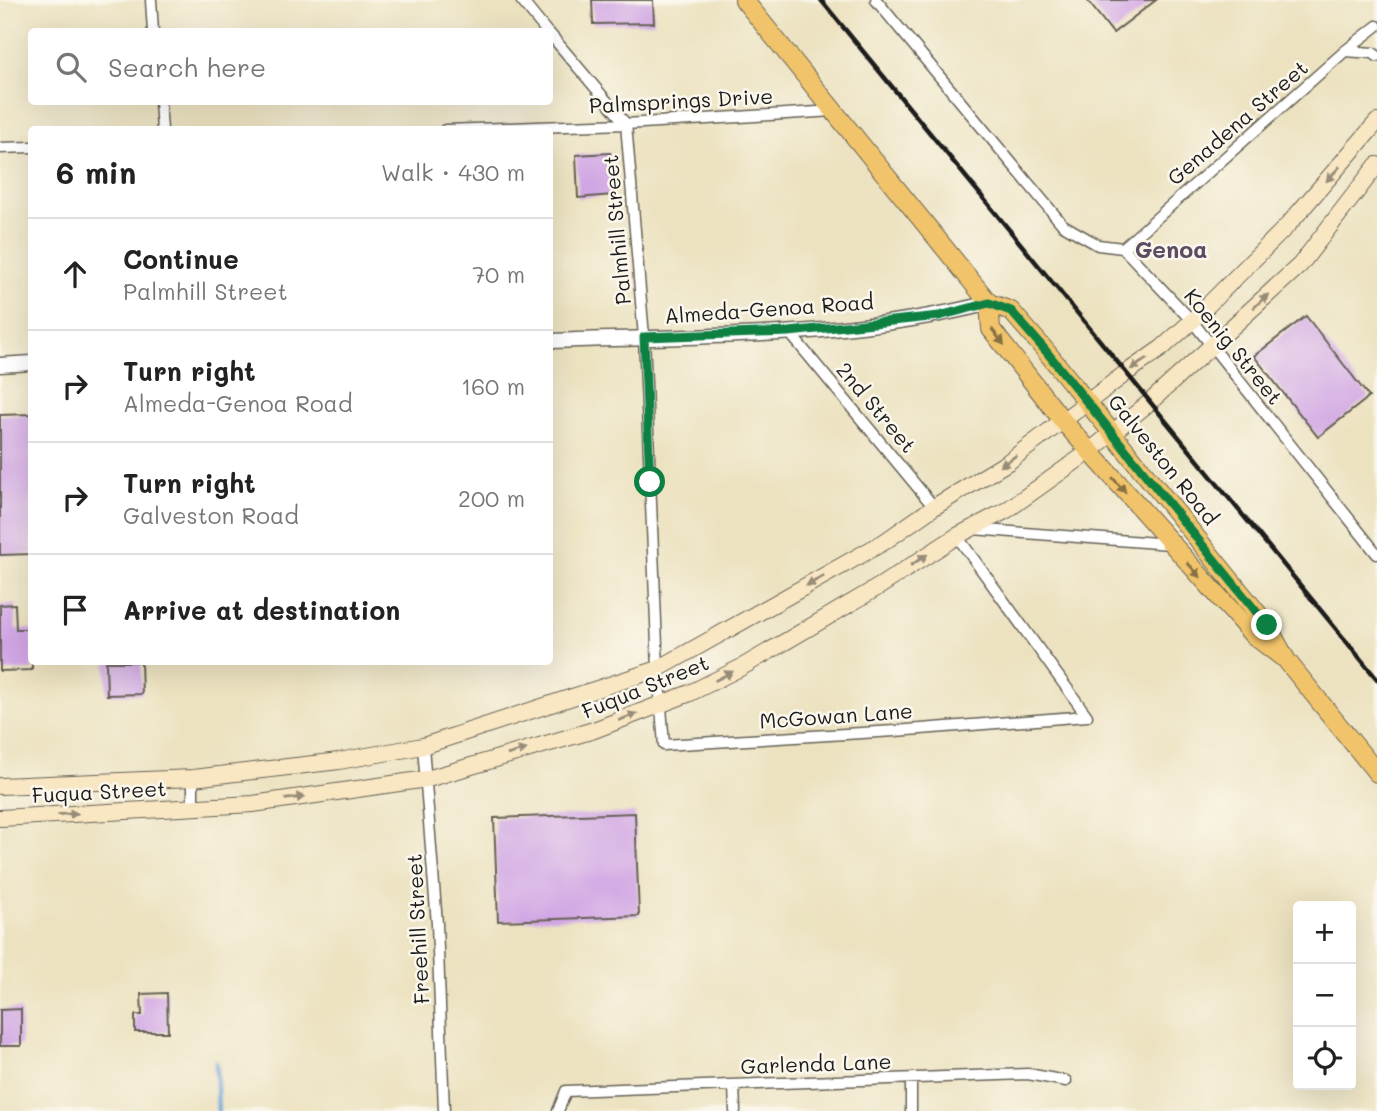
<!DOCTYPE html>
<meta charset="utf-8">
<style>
body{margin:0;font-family:Mali,sans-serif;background:#f2f2f2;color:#222}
.controls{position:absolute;right:21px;bottom:21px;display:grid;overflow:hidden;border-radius:7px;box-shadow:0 7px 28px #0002}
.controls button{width:63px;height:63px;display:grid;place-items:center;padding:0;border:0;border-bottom:2px solid #e0e0e0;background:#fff;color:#222;font:35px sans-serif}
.stop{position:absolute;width:21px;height:21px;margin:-16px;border:5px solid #0b8043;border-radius:50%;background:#fff}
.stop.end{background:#0b8043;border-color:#fff;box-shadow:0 2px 7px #0008}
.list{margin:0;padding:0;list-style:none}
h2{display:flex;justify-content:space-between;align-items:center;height:91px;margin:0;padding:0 28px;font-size:30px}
h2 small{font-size:23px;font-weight:400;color:#767676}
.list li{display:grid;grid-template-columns:46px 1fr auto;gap:21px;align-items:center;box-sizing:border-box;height:112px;padding:0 28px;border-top:2px solid #e0e0e0}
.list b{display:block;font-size:26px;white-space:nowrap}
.list p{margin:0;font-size:23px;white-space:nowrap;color:#767676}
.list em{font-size:23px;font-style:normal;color:#767676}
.icon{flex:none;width:38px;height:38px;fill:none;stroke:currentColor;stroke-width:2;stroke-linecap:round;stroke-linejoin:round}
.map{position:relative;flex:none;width:1377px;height:1111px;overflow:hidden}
.search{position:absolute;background:#fff;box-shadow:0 7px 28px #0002;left:28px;top:28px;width:525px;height:77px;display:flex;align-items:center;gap:18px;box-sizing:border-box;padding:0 24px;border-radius:7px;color:#767676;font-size:26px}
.panel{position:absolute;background:#fff;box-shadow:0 7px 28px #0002;left:28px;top:126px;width:525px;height:539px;border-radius:7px}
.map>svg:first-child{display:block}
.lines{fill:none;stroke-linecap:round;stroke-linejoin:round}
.stream{stroke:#69a1d7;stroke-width:4.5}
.building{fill:#d0a5e4}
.minor-casing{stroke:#656155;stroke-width:13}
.tertiary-casing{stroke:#656155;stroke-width:17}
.secondary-casing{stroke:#656155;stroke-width:18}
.primary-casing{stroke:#656155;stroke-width:20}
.minor{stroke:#fff;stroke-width:10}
.tertiary{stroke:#fff;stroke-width:14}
.secondary{stroke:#f9e7c3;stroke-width:16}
.primary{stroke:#f1c36a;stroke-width:18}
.rail{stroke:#1c1c1c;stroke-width:4.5}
.oneway{fill:#968c78}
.oneway2{fill:#867043}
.route{stroke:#0b8043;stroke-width:9}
.labels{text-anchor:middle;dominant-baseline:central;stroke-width:5;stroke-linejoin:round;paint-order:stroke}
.street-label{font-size:21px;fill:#1c1c1c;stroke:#fbf7ec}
.neighbourhood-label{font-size:23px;font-weight:bold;fill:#5b4c62;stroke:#fbf7ec}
</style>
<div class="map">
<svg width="1377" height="1111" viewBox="0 0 1377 1111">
<rect width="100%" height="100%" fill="#fbf7ec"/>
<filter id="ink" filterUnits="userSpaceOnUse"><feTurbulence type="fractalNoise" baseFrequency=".0143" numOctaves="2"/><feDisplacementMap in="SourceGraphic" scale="14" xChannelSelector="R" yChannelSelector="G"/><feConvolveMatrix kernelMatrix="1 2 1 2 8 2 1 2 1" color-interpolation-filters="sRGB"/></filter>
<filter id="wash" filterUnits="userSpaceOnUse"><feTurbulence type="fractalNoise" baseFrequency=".00686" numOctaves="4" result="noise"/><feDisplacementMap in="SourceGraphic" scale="28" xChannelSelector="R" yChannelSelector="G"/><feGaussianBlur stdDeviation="1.57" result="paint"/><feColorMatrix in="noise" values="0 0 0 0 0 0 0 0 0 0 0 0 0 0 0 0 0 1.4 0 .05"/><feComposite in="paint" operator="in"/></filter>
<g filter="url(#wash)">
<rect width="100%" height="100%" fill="#ece2c0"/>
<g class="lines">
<path class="stream" d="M 216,1062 L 218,1111"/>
</g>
<g id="blocks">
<path class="building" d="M 592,0 L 653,0 L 654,23 L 593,24 Z
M 1087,0 L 1156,0 L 1113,33 Z
M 610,153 L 612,195 L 578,198 L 576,155 Z
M 1306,316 L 1369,397 L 1318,437 L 1254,356 Z
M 32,414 L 32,554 L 0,555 L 0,415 Z
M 15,604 L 16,629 L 32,629 L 32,670 L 0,671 L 0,605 Z
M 106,662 L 141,662 L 142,694 L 107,695 Z
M 635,813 L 639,916 L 498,921 L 494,818 Z
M 167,993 L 168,1032 L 135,1032 L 135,1015 L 142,1015 L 141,994 Z
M 21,1009 L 21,1046 L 0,1046 L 0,1010 Z"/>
</g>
</g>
<g filter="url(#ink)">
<use href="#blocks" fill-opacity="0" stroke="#656155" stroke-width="2"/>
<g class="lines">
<g class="minor-casing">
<path id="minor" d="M 151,0 L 153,32
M 521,0 L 547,32
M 876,0 L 1063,225 L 1098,245 L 1123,248 L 1192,321 L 1377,554
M 550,34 L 626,124
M 1345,51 L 1373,53 L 1377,56
M 160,102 L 162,130
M 626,124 L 644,337 L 658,669 L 664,745 L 895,731 L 1087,716
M 445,130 L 626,124 L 834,111
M 0,148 L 32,147
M 1123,248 L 1345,51 L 1377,26
M 789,332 L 934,507
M 972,529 L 1170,544
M 957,536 L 1087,716
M 423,746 L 437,924 L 444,1111
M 193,778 L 193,806
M 911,1079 L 911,1111
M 734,1085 L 735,1111
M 558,1111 L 566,1091 L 1028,1074 L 1066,1081"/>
</g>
<g class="tertiary-casing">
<path id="tertiary" d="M 550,341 C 695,335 847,340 989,303
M 0,365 L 32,363"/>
</g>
<g class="secondary-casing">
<path id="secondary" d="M 0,786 L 193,778 L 339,761 L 423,746 L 658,669 L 884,542 L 934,507 L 1008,462 L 1126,373 L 1162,348 L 1192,321 L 1288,225 L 1377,122
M 0,818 L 253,804 L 427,779 L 594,730 L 690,693 L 742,667 L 880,586 L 957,536 L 1007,510 L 1090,451 L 1150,402 L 1300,265 L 1377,165"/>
</g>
<g class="primary-casing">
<path id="primary" d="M 744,0 L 989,303 L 1011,311 L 1045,350 L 1267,625 L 1287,661 L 1377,773
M 989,303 L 991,329 L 1063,421 L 1252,634 L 1282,657"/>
</g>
<use href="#minor" class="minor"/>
<use href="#tertiary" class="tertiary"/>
<use href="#secondary" class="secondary"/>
<use href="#primary" class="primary"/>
<path class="rail" d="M 821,0 L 1377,679"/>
</g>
<defs><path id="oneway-solid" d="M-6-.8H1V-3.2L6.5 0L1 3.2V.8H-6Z" transform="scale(1.75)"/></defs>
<g class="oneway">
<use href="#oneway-solid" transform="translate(1333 174) rotate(132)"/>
<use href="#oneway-solid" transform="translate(1261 301) rotate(-43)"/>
<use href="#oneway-solid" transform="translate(1139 364) rotate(146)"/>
<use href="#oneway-solid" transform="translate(1008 461) rotate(146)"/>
<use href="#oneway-solid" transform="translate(919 560) rotate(-33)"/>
<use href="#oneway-solid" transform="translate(815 581) rotate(151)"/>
<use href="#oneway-solid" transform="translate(724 676) rotate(-27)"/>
<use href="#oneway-solid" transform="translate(628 717) rotate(-20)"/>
<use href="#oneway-solid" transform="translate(517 752) rotate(-16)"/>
<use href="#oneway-solid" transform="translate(295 798) rotate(-8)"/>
<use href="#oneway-solid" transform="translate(68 814) rotate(-3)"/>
</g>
<g class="oneway2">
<use href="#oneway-solid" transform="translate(998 337) rotate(52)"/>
<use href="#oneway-solid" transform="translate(1119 485) rotate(49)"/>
<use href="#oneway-solid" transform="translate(1194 570) rotate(48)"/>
</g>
</g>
<g class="lines" filter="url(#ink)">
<path class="route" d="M 650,482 L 644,337 L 789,332 L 939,316 L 989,303 L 1011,311 L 1045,350 L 1267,625"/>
</g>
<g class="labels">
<g class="street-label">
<text transform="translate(681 100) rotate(-3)">Palmsprings Drive</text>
<text transform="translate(1237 122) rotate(-41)">Genadena Street</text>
<text transform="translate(616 230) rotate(-95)">Palmhill Street</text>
<text transform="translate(769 308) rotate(-4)">Almeda-Genoa Road</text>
<text transform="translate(1234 346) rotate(51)">Koenig Street</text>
<text transform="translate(877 407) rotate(50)">2nd Street</text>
<text transform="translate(1164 459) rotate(51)">Galveston Road</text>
<text transform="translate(645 686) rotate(-22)">Fuqua Street</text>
<text transform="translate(836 715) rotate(-4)">McGowan Lane</text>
<text transform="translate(99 791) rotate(-3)">Fuqua Street</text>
<text transform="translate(417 929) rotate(-93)">Freehill Street</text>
<text transform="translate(816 1063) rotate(-2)">Garlenda Lane</text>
</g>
<g class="neighbourhood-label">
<text x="1171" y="249">Genoa</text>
</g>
</g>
</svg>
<div class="controls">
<button>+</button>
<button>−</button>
<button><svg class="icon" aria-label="locate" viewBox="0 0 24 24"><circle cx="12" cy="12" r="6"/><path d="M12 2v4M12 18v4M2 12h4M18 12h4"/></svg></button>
</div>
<div class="stop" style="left:650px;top:482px"></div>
<div class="stop end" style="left:1267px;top:625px"></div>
<div class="search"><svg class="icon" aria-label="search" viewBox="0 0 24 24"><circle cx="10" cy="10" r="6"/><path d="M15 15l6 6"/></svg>Search here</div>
<section class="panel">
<h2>6 min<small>Walk · 430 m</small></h2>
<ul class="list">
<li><svg class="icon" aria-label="ahead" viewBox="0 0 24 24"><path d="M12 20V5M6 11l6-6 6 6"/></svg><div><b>Continue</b><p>Palmhill Street</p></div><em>70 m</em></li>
<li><svg class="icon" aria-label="right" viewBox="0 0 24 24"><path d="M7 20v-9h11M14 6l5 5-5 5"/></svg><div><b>Turn right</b><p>Almeda-Genoa Road</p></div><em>160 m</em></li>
<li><svg class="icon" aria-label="right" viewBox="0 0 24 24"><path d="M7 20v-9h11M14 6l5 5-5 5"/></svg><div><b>Turn right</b><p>Galveston Road</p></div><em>200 m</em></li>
<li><svg class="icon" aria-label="arrive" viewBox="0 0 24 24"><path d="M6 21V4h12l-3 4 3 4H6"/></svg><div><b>Arrive at destination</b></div></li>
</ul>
</section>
</div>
